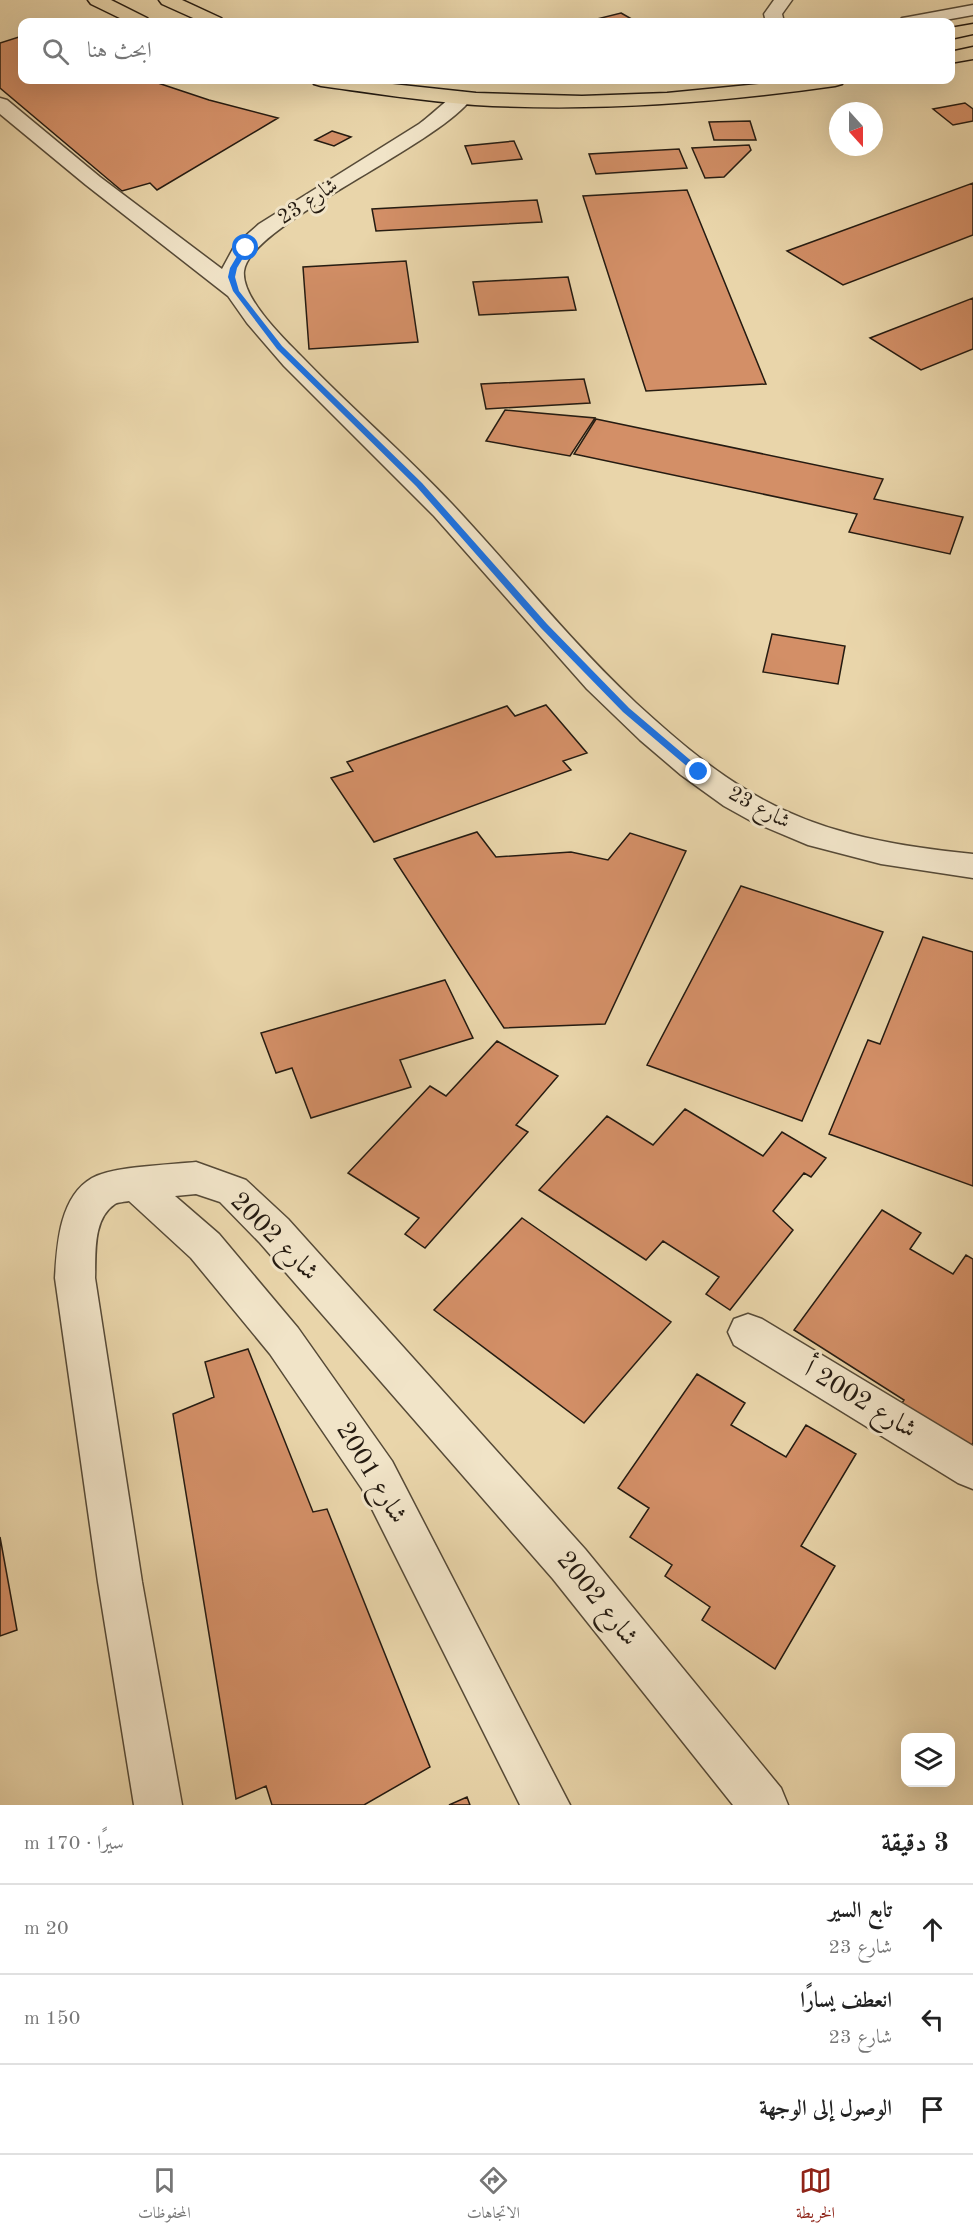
<!DOCTYPE html>
<html lang="ar">
<meta charset="utf-8">
<style>
body{margin:0;font-family:"Old Standard TT",Amiri,serif;background:#f2f2f2;color:#222;direction:rtl}
.controls{position:absolute;right:18px;bottom:18px;display:grid;overflow:hidden;border-radius:12px;box-shadow:0 6px 24px #0002}
.controls button{width:54px;height:54px;display:grid;place-items:center;padding:0;border:0;border-bottom:2px solid #e0e0e0;background:#fff;color:#222;font:30px sans-serif}
.compass{position:absolute;left:829px;top:102px;width:54px;height:54px;border-radius:50%;background:#fff;box-shadow:0 6px 24px #0002;rotate:159deg}
.stop{position:absolute;width:18px;height:18px;margin:-14px;border:4px solid #1a73e8;border-radius:50%;background:#fff}
.stop.end{background:#1a73e8;border-color:#fff;box-shadow:0 2px 6px #0008}
.list{margin:0;padding:0;list-style:none}
h2{display:flex;justify-content:space-between;align-items:center;height:78px;margin:0;padding:0 24px;font-size:26px}
h2 small{font-size:20px;font-weight:400;color:#767676}
.list li{display:grid;grid-template-columns:39px 1fr auto;gap:18px;align-items:center;box-sizing:border-box;height:90px;padding:0 24px;border-top:2px solid #e0e0e0}
.list b{display:block;font-size:22px;white-space:nowrap}
.list p{margin:0;font-size:20px;white-space:nowrap;color:#767676}
.list em{font-size:20px;font-style:normal;color:#767676}
.icon{flex:none;width:33px;height:33px;fill:none;stroke:currentColor;stroke-width:2;stroke-linecap:round;stroke-linejoin:round}
.map{position:relative;flex:none;width:973px;height:1805px;overflow:hidden;direction:ltr}
.search{position:absolute;background:#fff;box-shadow:0 6px 24px #0002;left:18px;right:18px;top:18px;height:66px;display:flex;align-items:center;gap:15px;box-sizing:border-box;padding:0 21px;border-radius:12px;color:#767676;font-size:22px}
.sheet{height:348px;background:#fff}
nav{display:flex;justify-content:space-around;align-items:center;box-sizing:border-box;height:84px;border-top:2px solid #e0e0e0;background:#fff;font-size:16px;color:#767676}
nav a{display:grid;justify-items:center;gap:3px}
nav .on{color:#8f2418}
.map>svg:first-child{display:block}
.building{fill:#d38f67;stroke:#251b11;stroke-width:1.5}
.lines{fill:none;stroke-linecap:round;stroke-linejoin:round}
.minor-casing{stroke:#564a37;stroke-width:3}
.highway-casing{stroke:#251b11;stroke-width:3}
.minor{fill:#f1e4c8;fill-rule:evenodd}
.highway{fill:#e9d5aa;fill-rule:evenodd}
.route{fill:#1a73e8}
.labels{text-anchor:middle;dominant-baseline:central;stroke-width:6;stroke-linejoin:round;paint-order:stroke}
.street-label{font-size:21px;fill:#251b11;stroke:#f1e4c8}
.near-street-label{font-size:26px;fill:#251b11;stroke:#f1e4c8}
</style>
<div class="map">
<svg width="973" height="1805" viewBox="0 0 973 1805">
<rect width="100%" height="100%" fill="#e9d5aa"/>
<filter id="stains"><feTurbulence type="fractalNoise" baseFrequency=".00333" numOctaves="4"/><feColorMatrix values="0 0 0 0 .2 0 0 0 0 .09 0 0 0 0 .02 0 0 0 .5 -.17"/></filter>
<radialGradient id="worn" r=".72"><stop offset=".6" stop-color="#630" stop-opacity="0"/><stop offset="1" stop-color="#630" stop-opacity=".3"/></radialGradient>
<path class="building" d="M 621,13 L 637,22 L 585,22 Z
M 22,36 L 22,80 L 149,80 L 209,100 L 278,118 L 157,190 L 150,183 L 122,191 L 0,88 L 0,43 Z
M 965,103 L 973,109 L 973,121 L 953,125 L 933,109 Z
M 750,121 L 756,140 L 714,140 L 709,122 Z
M 332,131 L 351,137 L 334,146 L 315,140 Z
M 514,141 L 522,159 L 472,164 L 465,146 Z
M 749,145 L 751,150 L 724,177 L 705,178 L 692,148 Z
M 679,149 L 687,168 L 596,174 L 589,154 Z
M 973,183 L 973,235 L 843,285 L 787,251 Z
M 687,190 L 766,384 L 646,391 L 583,196 Z
M 537,200 L 542,222 L 376,231 L 372,209 Z
M 406,261 L 418,342 L 309,349 L 303,267 Z
M 568,277 L 576,310 L 479,315 L 473,282 Z
M 973,298 L 973,349 L 921,370 L 870,338 Z
M 584,379 L 590,403 L 486,409 L 481,384 Z
M 505,410 L 595,418 L 570,456 L 486,441 Z
M 596,419 L 883,479 L 874,499 L 963,517 L 950,554 L 849,532 L 857,514 L 574,454 Z
M 772,634 L 845,646 L 838,684 L 763,672 Z
M 546,705 L 587,753 L 563,761 L 571,770 L 374,842 L 331,778 L 353,771 L 347,762 L 507,706 L 515,716 Z
M 477,832 L 496,857 L 571,852 L 608,860 L 630,833 L 686,851 L 605,1024 L 504,1028 L 394,859 Z
M 741,886 L 883,932 L 802,1121 L 647,1065 Z
M 923,937 L 973,952 L 973,1186 L 829,1134 L 868,1040 L 880,1044 Z
M 445,980 L 473,1038 L 400,1060 L 411,1087 L 311,1118 L 292,1068 L 276,1073 L 261,1033 Z
M 497,1041 L 558,1076 L 516,1125 L 528,1132 L 425,1248 L 405,1234 L 419,1218 L 348,1173 L 430,1086 L 446,1096 Z
M 685,1109 L 763,1156 L 782,1132 L 826,1158 L 811,1177 L 804,1173 L 773,1211 L 793,1230 L 730,1310 L 706,1294 L 719,1277 L 663,1241 L 646,1260 L 539,1190 L 607,1116 L 653,1145 Z
M 882,1210 L 921,1233 L 910,1249 L 953,1274 L 966,1255 L 973,1259 L 973,1443 L 963,1459 L 894,1415 L 904,1400 L 794,1330 Z
M 522,1218 L 671,1322 L 584,1423 L 434,1310 Z
M 248,1349 L 313,1512 L 327,1509 L 430,1767 L 364,1805 L 272,1805 L 266,1786 L 236,1799 L 173,1414 L 214,1397 L 205,1362 Z
M 697,1374 L 745,1403 L 731,1425 L 786,1457 L 806,1425 L 856,1454 L 801,1546 L 835,1566 L 775,1669 L 702,1620 L 710,1607 L 665,1576 L 672,1565 L 630,1537 L 649,1508 L 618,1488 Z
M 0,1537 L 17,1630 L 0,1636 Z
M 467,1797 L 470,1805 L 449,1805 Z"/>
<g class="lines">
<g class="minor-casing">
<path id="minor" d="M 774,0 L 792,0 L 782,14 L 784,22 L 766,22 L 764,14 Z
M 973,5 L 973,15 L 934,22 L 899,22 L 902,18 L 908,17 Z
M 462,92 L 469,94 L 472,98 C 436,147 249,225 244,271 C 241,298 285,340 303,358 C 351,408 404,453 452,504 C 514,570 570,641 636,703 C 670,734 705,765 745,789 C 814,833 893,846 973,854 L 973,878 L 881,864 L 808,845 L 751,821 L 724,806 L 681,775 L 640,740 L 587,689 L 434,516 L 284,366 L 247,323 L 228,296 L 86,185 L 0,114 L 0,98 L 7,100 L 100,177 L 222,269 L 235,245 L 259,224 L 419,124 C 431,116 450,95 462,92 Z
M 196,1162 L 246,1180 L 288,1219 L 585,1549 L 781,1788 L 788,1805 L 733,1805 L 553,1579 L 260,1243 L 220,1202 L 196,1194 L 175,1196 L 219,1234 L 298,1328 L 392,1461 L 570,1805 L 520,1805 L 362,1489 L 270,1354 L 191,1258 L 129,1201 C 125,1202 118,1202 115,1204 C 92,1219 96,1255 95,1278 L 142,1582 L 182,1805 L 134,1805 L 98,1582 L 55,1278 C 57,1246 59,1197 92,1178 C 114,1166 169,1165 196,1162 Z
M 748,1314 L 762,1319 L 973,1446 L 973,1489 L 958,1483 L 734,1345 L 728,1332 L 734,1319 Z"/>
</g>
<g class="highway-casing">
<path id="highway" d="M 88,0 L 111,0 L 147,18 L 150,22 L 128,22 L 91,4 Z
M 159,0 L 182,0 L 221,18 L 224,22 L 202,22 L 162,4 Z
M 973,24 L 973,34 L 950,39 L 950,28 Z
M 973,47 L 973,59 L 950,63 L 950,52 Z
M 312,80 L 355,80 L 476,93 L 582,96 L 667,93 L 799,80 L 844,80 L 842,84 L 835,86 C 716,103 596,112 475,105 C 423,101 372,93 321,86 L 314,84 Z"/>
</g>
<use href="#minor" class="minor"/>
<use href="#highway" class="highway"/>
</g>
<path class="route" d="M 243,246 L 249,248 L 237,268 L 235,277 L 239,291 L 282,346 L 422,483 L 547,624 L 629,708 L 702,770 L 702,774 L 696,774 L 623,712 L 541,628 L 416,486 L 277,349 L 233,291 L 228,277 L 230,268 Z"/>
<g class="labels">
<g class="street-label">
<text transform="translate(308 202) rotate(-33)">شارع 23</text>
<text transform="translate(759 808) rotate(28)">شارع 23</text>
</g>
<g class="near-street-label">
<text transform="translate(274 1237) rotate(45)">شارع 2002</text>
<text transform="translate(860 1400) rotate(31)">شارع 2002 أ</text>
<text transform="translate(371 1473) rotate(59)">شارع 2001</text>
<text transform="translate(597 1599) rotate(51)">شارع 2002</text>
</g>
</g>
<rect width="100%" height="100%" filter="url(#stains)"/>
<rect width="100%" height="100%" fill="url(#worn)"/>
</svg>
<div class="controls">
<button><svg class="icon" aria-label="layers" viewBox="0 0 24 24"><path d="M12 4l9 5-9 5-9-5zM3 14l9 5 9-5"/></svg></button>
</div>
<svg class="compass" viewBox="-18 -18 36 36"><path d="M0-13l5 13h-10z" fill="#e53935"/><path d="M0 13l5-13h-10z" fill="#767676"/></svg>
<div class="stop" style="left:246px;top:248px"></div>
<div class="stop end" style="left:699px;top:772px"></div>
<div class="search"><svg class="icon" aria-label="search" viewBox="0 0 24 24"><circle cx="10" cy="10" r="6"/><path d="M15 15l6 6"/></svg>ابحث هنا</div>
</div>
<section class="sheet">
<h2>3 دقيقة<small>سيرًا · 170 m</small></h2>
<ul class="list">
<li><svg class="icon" aria-label="ahead" viewBox="0 0 24 24"><path d="M12 20V5M6 11l6-6 6 6"/></svg><div><b>تابع السير</b><p>شارع 23</p></div><em>20 m</em></li>
<li><svg class="icon" aria-label="left" viewBox="0 0 24 24"><path d="M17 20v-9H6M10 6l-5 5 5 5"/></svg><div><b>انعطف يسارًا</b><p>شارع 23</p></div><em>150 m</em></li>
<li><svg class="icon" aria-label="arrive" viewBox="0 0 24 24"><path d="M6 21V4h12l-3 4 3 4H6"/></svg><div><b>الوصول إلى الوجهة</b></div></li>
</ul>
</section>
<nav>
<a class="on"><svg class="icon" aria-label="map" viewBox="0 0 24 24"><path d="M3 6l6-2 6 2 6-2v14l-6 2-6-2-6 2zM9 4v14M15 6v14"/></svg>الخريطة</a>
<a><svg class="icon" aria-label="directions" viewBox="0 0 24 24"><path d="M12 3l9 9-9 9-9-9zM9 14v-3h6M13 9l2 2-2 2"/></svg>الاتجاهات</a>
<a><svg class="icon" aria-label="saved" viewBox="0 0 24 24"><path d="M7 4h10v16l-5-4-5 4z"/></svg>المحفوظات</a>
</nav>
